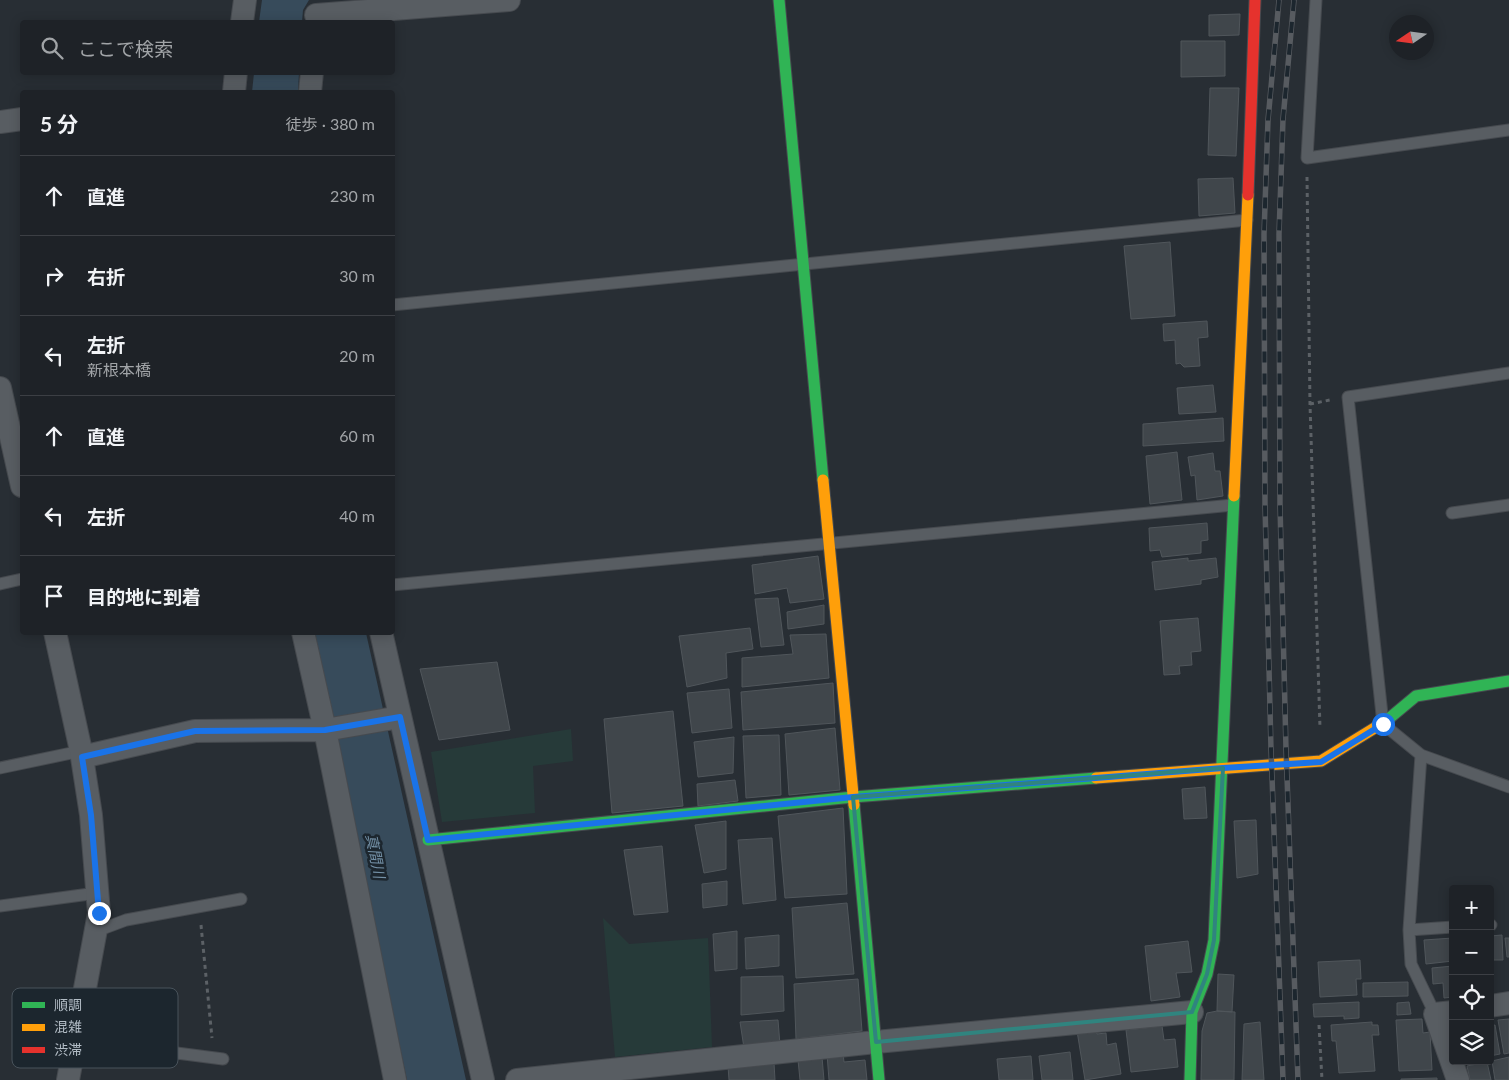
<!DOCTYPE html>
<html lang="ja">
<meta charset="utf-8">
<style>
body{margin:0;font-family:Lato,"Noto Sans JP",sans-serif;background:#2b2f33;color:#f1f3f6}
.controls{position:absolute;right:15px;bottom:15px;display:grid;overflow:hidden;border-radius:5px;box-shadow:0 2px 12px #0003}
.controls button{width:45px;height:45px;display:grid;place-items:center;padding:0;border:0;border-bottom:1px solid #3c3f44;background:#1e2227;color:#f1f3f6;font:25px sans-serif}
.compass{position:absolute;left:1389px;top:15px;width:45px;height:45px;border-radius:50%;background:#1e2227;box-shadow:0 2px 12px #0003;rotate:257deg}
.stop{position:absolute;width:15px;height:15px;margin:-11px;border:4px solid #1a73e8;border-radius:50%;background:#fff}
.stop.end{background:#1a73e8;border-color:#fff;box-shadow:0 1px 5px #0008}
.list{margin:0;padding:0;list-style:none}
h2{display:flex;justify-content:space-between;align-items:center;height:65px;margin:0;padding:0 20px;font-size:21px}
h2 small{font-size:16px;font-weight:400;color:#a1a4a7}
.list li{display:grid;grid-template-columns:32px 1fr auto;gap:15px;align-items:center;box-sizing:border-box;height:80px;padding:0 20px;border-top:1px solid #3c3f44}
.list b{display:block;font-size:19px;white-space:nowrap}
.list p{margin:0;font-size:16px;white-space:nowrap;color:#a1a4a7}
.list em{font-size:16px;font-style:normal;color:#a1a4a7}
.icon{flex:none;width:28px;height:28px;fill:none;stroke:currentColor;stroke-width:2;stroke-linecap:round;stroke-linejoin:round}
.map{position:relative;flex:none;width:1509px;height:1080px;overflow:hidden}
.search{position:absolute;background:#1e2227;box-shadow:0 2px 12px #0003;left:20px;top:20px;width:375px;height:55px;display:flex;align-items:center;gap:12px;box-sizing:border-box;padding:0 18px;border-radius:5px;color:#a1a4a7;font-size:19px}
.panel{position:absolute;background:#1e2227;box-shadow:0 2px 12px #0003;left:20px;top:90px;width:375px;height:545px;border-radius:5px}
.map>svg:first-child{display:block}
.green{fill:#263a39}
.water{fill:#374b5b}
.building{fill:#40464b;stroke:#50565b}
.lines{fill:none;stroke-linecap:round;stroke-linejoin:round}
.lane-casing{stroke:#464a4f;stroke-width:13}
.street-casing{stroke:#464a4f;stroke-width:24}
.fast-casing{stroke:#464a4f;stroke-width:13}
.slow-casing{stroke:#464a4f;stroke-width:13}
.jam-casing{stroke:#464a4f;stroke-width:13}
.path{stroke:#5c6166;stroke-width:3;stroke-dasharray:4 4;stroke-linecap:butt}
.lane{stroke:#585d62;stroke-width:11}
.street{stroke:#585d62;stroke-width:22}
.fast{stroke:#30b455;stroke-width:11}
.slow{stroke:#ff9f0a;stroke-width:11}
.jam{stroke:#e5322d;stroke-width:11}
.rail-casing{stroke:#575b60;stroke-width:5.5}
.rail{stroke:#1c262e;stroke-width:4;stroke-dasharray:11;stroke-linecap:butt}
.route{stroke:#1a73e8;stroke-width:6}
.marked{fill:none;stroke:#30847f;stroke-width:4;stroke-linejoin:round}
.labels{text-anchor:middle;dominant-baseline:central;stroke-width:5;stroke-linejoin:round;paint-order:stroke}
.water-label{font-size:15px;font-style:italic;fill:#7491a7;stroke:#1c262e}
.key{fill:#1c262e;stroke:#49535b;stroke-width:1}
.key-label{font-size:14px;fill:#b2bcc5}
</style>
<div class="map">
<svg width="1509" height="1080" viewBox="0 0 1509 1080">
<rect width="100%" height="100%" fill="#282e34"/>
<path class="green" d="M 571,729 L 573,761 L 533,766 L 535,813 L 442,822 L 431,752 Z
M 603,918 L 629,944 L 708,938 L 712,1047 L 615,1057 Z"/>
<path class="water" d="M 262,0 L 309,0 L 303,10 L 302,22 L 259,22 Z
M 254,73 L 299,73 L 298,92 L 252,92 Z
M 312,633 L 366,633 L 466,1080 L 407,1080 Z"/>
<path class="building" d="M 1240,14 L 1239,35 L 1209,36 L 1209,15 Z
M 1181,41 L 1225,41 L 1225,76 L 1181,77 Z
M 1210,88 L 1239,88 L 1236,156 L 1208,155 Z
M 1233,178 L 1235,213 L 1199,216 L 1198,179 Z
M 1170,242 L 1175,316 L 1131,319 L 1124,246 Z
M 1207,321 L 1208,337 L 1198,338 L 1200,366 L 1184,367 L 1180,363 L 1176,364 L 1175,340 L 1164,341 L 1163,324 Z
M 1213,385 L 1216,412 L 1179,414 L 1177,388 Z
M 1223,418 L 1224,441 L 1143,446 L 1143,424 Z
M 1177,452 L 1182,500 L 1150,504 L 1146,456 Z
M 1213,453 L 1215,471 L 1220,471 L 1223,496 L 1197,500 L 1195,475 L 1191,476 L 1188,457 Z
M 1207,523 L 1208,540 L 1201,541 L 1201,553 L 1162,557 L 1160,550 L 1150,551 L 1149,528 Z
M 818,556 L 824,599 L 790,603 L 787,588 L 755,594 L 752,565 Z
M 1188,558 L 1188,561 L 1216,558 L 1218,577 L 1201,580 L 1201,584 L 1155,590 L 1152,562 Z
M 778,598 L 784,645 L 761,647 L 755,599 Z
M 824,605 L 824,624 L 788,629 L 787,612 Z
M 1198,618 L 1201,651 L 1191,652 L 1192,665 L 1179,666 L 1180,674 L 1164,675 L 1160,621 Z
M 750,628 L 753,649 L 726,653 L 727,678 L 687,687 L 679,636 Z
M 826,634 L 829,678 L 742,687 L 742,658 L 793,654 L 790,635 Z
M 497,662 L 510,730 L 439,740 L 420,669 Z
M 833,683 L 835,723 L 743,730 L 741,692 Z
M 729,689 L 732,728 L 692,733 L 687,693 Z
M 673,711 L 683,806 L 612,813 L 604,719 Z
M 835,728 L 840,790 L 789,795 L 785,734 Z
M 779,735 L 781,795 L 746,798 L 743,736 Z
M 734,737 L 733,773 L 698,777 L 694,742 Z
M 735,780 L 738,801 L 698,806 L 697,784 Z
M 1205,787 L 1207,818 L 1184,819 L 1182,789 Z
M 843,808 L 847,894 L 785,898 L 778,816 Z
M 1256,820 L 1258,874 L 1237,878 L 1234,821 Z
M 726,821 L 726,869 L 704,873 L 695,825 Z
M 772,838 L 776,900 L 743,904 L 738,840 Z
M 662,846 L 668,912 L 634,915 L 624,850 Z
M 727,881 L 727,905 L 703,908 L 702,884 Z
M 847,903 L 854,974 L 796,978 L 792,908 Z
M 737,931 L 737,969 L 715,971 L 713,934 Z
M 779,935 L 779,966 L 746,969 L 745,938 Z
M 1502,935 L 1503,960 L 1490,960 L 1490,936 Z
M 1453,938 L 1453,961 L 1426,964 L 1424,940 Z
M 1505,938 L 1509,938 L 1509,957 L 1507,957 Z
M 1188,941 L 1192,972 L 1176,973 L 1180,997 L 1151,1001 L 1145,946 Z
M 1360,960 L 1361,979 L 1356,979 L 1357,995 L 1320,997 L 1318,962 Z
M 1453,966 L 1453,997 L 1444,998 L 1443,983 L 1433,984 L 1432,968 Z
M 1218,974 L 1234,975 L 1232,1012 L 1217,1011 Z
M 783,976 L 784,1011 L 741,1015 L 741,977 Z
M 858,979 L 862,1031 L 796,1039 L 794,984 Z
M 1408,982 L 1408,996 L 1363,997 L 1363,983 Z
M 1359,1002 L 1359,1018 L 1344,1019 L 1344,1016 L 1314,1017 L 1313,1004 Z
M 1409,1002 L 1411,1014 L 1397,1015 L 1397,1003 Z
M 1217,1011 L 1235,1012 L 1234,1080 L 1201,1080 L 1202,1031 L 1207,1013 Z
M 1422,1019 L 1423,1033 L 1430,1032 L 1432,1070 L 1399,1071 L 1396,1020 Z
M 1509,1019 L 1509,1053 L 1504,1054 L 1498,1020 Z
M 778,1020 L 780,1045 L 744,1048 L 740,1022 Z
M 1260,1022 L 1264,1080 L 1242,1080 L 1244,1024 Z
M 1372,1022 L 1372,1025 L 1378,1025 L 1379,1035 L 1372,1035 L 1375,1071 L 1339,1073 L 1336,1041 L 1332,1041 L 1331,1025 Z
M 1495,1025 L 1500,1054 L 1490,1056 L 1490,1026 Z
M 1162,1026 L 1164,1040 L 1175,1039 L 1178,1067 L 1131,1072 L 1126,1030 Z
M 1096,1028 L 1097,1034 L 1106,1033 L 1107,1045 L 1116,1043 L 1121,1074 L 1085,1080 L 1077,1031 Z
M 1070,1052 L 1073,1080 L 1042,1080 L 1039,1056 Z
M 843,1053 L 844,1062 L 865,1060 L 867,1080 L 829,1080 L 827,1054 Z
M 1031,1056 L 1033,1080 L 999,1080 L 997,1059 Z
M 822,1057 L 824,1080 L 800,1080 L 798,1060 Z
M 1509,1057 L 1509,1080 L 1495,1080 L 1492,1061 Z
M 1487,1062 L 1491,1080 L 1470,1080 L 1467,1066 Z
M 774,1063 L 775,1080 L 729,1080 L 728,1066 Z
M 1437,1078 L 1437,1080 L 1401,1080 L 1401,1079 Z"/>
<g class="lines">
<g class="lane-casing">
<path id="lane" d="M 1316,0 L 1307,158 L 1509,130
M 392,305 L 1247,220
M 1509,373 L 1348,397 L 1383,724 L 1421,755 L 1509,787
M 1452,513 L 1509,505
M 0,584 L 22,579
M 392,585 L 1233,505
M 1421,755 L 1409,930 L 1411,964 L 1435,1014
M 0,768 L 81,751
M 0,906 L 97,893
M 1490,925 L 1491,925
M 1409,930 L 1453,927
M 94,932 L 126,920 L 241,899
M 76,1040 L 223,1059"/>
</g>
<g class="street-casing">
<path id="street" d="M 316,15 L 509,0
M 242,22 L 245,0
M 234,92 L 236,72
M 310,92 L 312,72
M 0,122 L 22,119
M 0,388 L 22,486
M 55,632 L 81,751 L 91,815 L 99,913 L 68,1080
M 303,632 L 325,730 L 395,1080
M 381,632 L 483,1080
M 82,757 L 195,731 L 325,730 L 400,717
M 1490,1006 L 1509,1003
M 1453,1012 L 1435,1014 L 1458,1080
M 517,1080 L 876,1042 L 1192,1012"/>
</g>
<g class="fast-casing">
<path id="fast" d="M 779,0 L 823,480
M 1386,721 L 1416,696 L 1509,681
M 854,805 L 879,1080
M 428,840 L 853,797 L 1096,778
M 1190,1080 L 1192,1012 L 1207,974 L 1214,940 L 1234,496"/>
</g>
<g class="slow-casing">
<path id="slow" d="M 823,480 L 854,805
M 1234,496 L 1248,195
M 1096,778 L 1321,761 L 1386,721"/>
</g>
<g class="jam-casing">
<path id="jam" d="M 1248,195 L 1255,0"/>
</g>
<path class="path" d="M 1307,177 L 1310,404 L 1320,728
M 1310,404 L 1330,400
M 201,925 L 212,1038
M 1319,1025 L 1322,1080"/>
<use href="#lane" class="lane"/>
<use href="#street" class="street"/>
<use href="#fast" class="fast"/>
<use href="#slow" class="slow"/>
<use href="#jam" class="jam"/>
<g class="rail-casing">
<path id="rail" d="M 1279,0 L 1268,120 L 1264,234 L 1265,505 L 1271,749 L 1283,1080
M 1294,0 L 1283,119 L 1279,234 L 1280,505 L 1286,749 L 1298,1080"/>
</g>
<use href="#rail" class="rail"/>
</g>
<g class="lines">
<path class="route" d="M 99,913 L 91,815 L 82,757 L 195,731 L 325,730 L 400,717 L 428,840 L 853,797 L 1223,768 L 1321,762 L 1383,724"/>
</g>
<path class="marked" d="M 1223,768 L 1214,940 L 1207,974 L 1192,1012 L 876,1042 L 853,797 Z"/>
<g class="labels">
<g class="water-label">
<text transform="translate(376 856) rotate(79)">真間川</text>
</g>
</g>
<rect x="12" y="988" width="166" height="80" rx="8" class="key"/>
<rect x="22" y="1002" width="23" height="6" fill="#30b455"/>
<rect x="22" y="1024" width="23" height="7" fill="#ff9f0a"/>
<rect x="22" y="1047" width="23" height="6" fill="#e5322d"/>
<g class="key-label">
<text x="54" y="1010">順調</text>
<text x="54" y="1032">混雑</text>
<text x="54" y="1055">渋滞</text>
</g>
</svg>
<div class="controls">
<button>+</button>
<button>−</button>
<button><svg class="icon" aria-label="locate" viewBox="0 0 24 24"><circle cx="12" cy="12" r="6"/><path d="M12 2v4M12 18v4M2 12h4M18 12h4"/></svg></button>
<button><svg class="icon" aria-label="layers" viewBox="0 0 24 24"><path d="M12 4l9 5-9 5-9-5zM3 14l9 5 9-5"/></svg></button>
</div>
<svg class="compass" viewBox="-18 -18 36 36"><path d="M0-13l5 13h-10z" fill="#e53935"/><path d="M0 13l5-13h-10z" fill="#a1a4a7"/></svg>
<div class="stop" style="left:1383px;top:724px"></div>
<div class="stop end" style="left:99px;top:913px"></div>
<div class="search"><svg class="icon" aria-label="search" viewBox="0 0 24 24"><circle cx="10" cy="10" r="6"/><path d="M15 15l6 6"/></svg>ここで検索</div>
<section class="panel">
<h2>5 分<small>徒歩 · 380 m</small></h2>
<ul class="list">
<li><svg class="icon" aria-label="ahead" viewBox="0 0 24 24"><path d="M12 20V5M6 11l6-6 6 6"/></svg><div><b>直進</b></div><em>230 m</em></li>
<li><svg class="icon" aria-label="right" viewBox="0 0 24 24"><path d="M7 20v-9h11M14 6l5 5-5 5"/></svg><div><b>右折</b></div><em>30 m</em></li>
<li><svg class="icon" aria-label="left" viewBox="0 0 24 24"><path d="M17 20v-9H6M10 6l-5 5 5 5"/></svg><div><b>左折</b><p>新根本橋</p></div><em>20 m</em></li>
<li><svg class="icon" aria-label="ahead" viewBox="0 0 24 24"><path d="M12 20V5M6 11l6-6 6 6"/></svg><div><b>直進</b></div><em>60 m</em></li>
<li><svg class="icon" aria-label="left" viewBox="0 0 24 24"><path d="M17 20v-9H6M10 6l-5 5 5 5"/></svg><div><b>左折</b></div><em>40 m</em></li>
<li><svg class="icon" aria-label="arrive" viewBox="0 0 24 24"><path d="M6 21V4h12l-3 4 3 4H6"/></svg><div><b>目的地に到着</b></div></li>
</ul>
</section>
</div>
